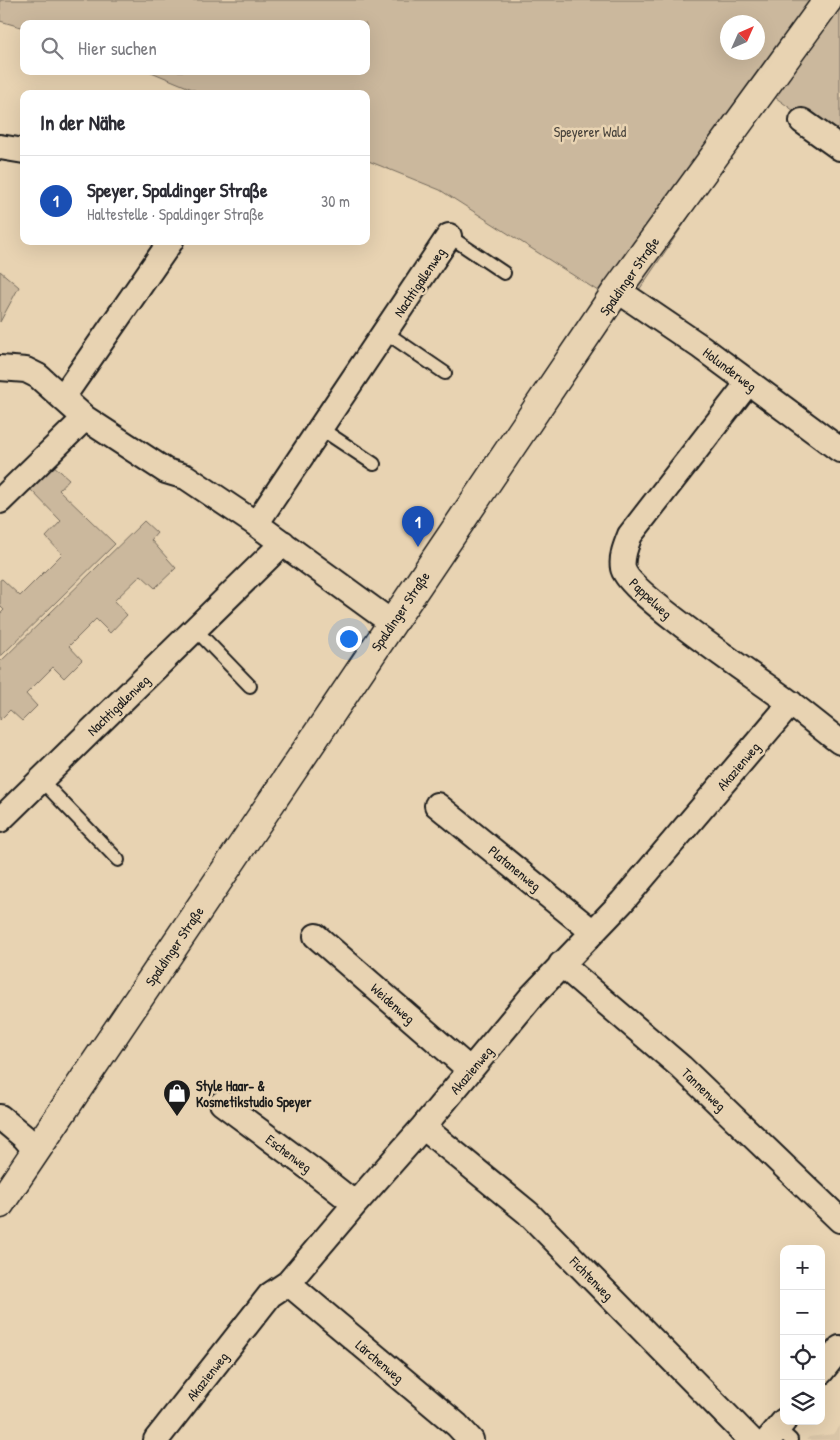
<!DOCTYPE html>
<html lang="de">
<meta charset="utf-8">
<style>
body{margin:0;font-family:"Patrick Hand",sans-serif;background:#f7f7f7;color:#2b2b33}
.controls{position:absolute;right:15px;bottom:15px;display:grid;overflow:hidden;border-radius:10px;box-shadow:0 5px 20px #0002}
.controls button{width:45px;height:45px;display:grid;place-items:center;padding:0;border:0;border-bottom:1px solid #e1e1e2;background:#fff;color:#2b2b33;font:25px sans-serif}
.compass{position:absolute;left:720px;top:15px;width:45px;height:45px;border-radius:50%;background:#fff;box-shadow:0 5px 20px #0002;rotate:45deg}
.you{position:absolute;left:348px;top:638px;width:18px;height:18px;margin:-12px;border:4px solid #fff;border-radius:50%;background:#1a73e8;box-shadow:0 0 0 8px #1a73e833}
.badge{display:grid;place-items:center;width:32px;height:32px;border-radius:50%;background:#1c1c1c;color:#fff;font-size:16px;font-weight:700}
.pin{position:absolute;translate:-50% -41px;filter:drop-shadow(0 1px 2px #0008)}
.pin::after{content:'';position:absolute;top:26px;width:18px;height:15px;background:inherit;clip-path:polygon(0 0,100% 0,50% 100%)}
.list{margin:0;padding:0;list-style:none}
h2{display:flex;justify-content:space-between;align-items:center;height:65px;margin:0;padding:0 20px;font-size:21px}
h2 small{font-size:16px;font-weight:400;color:#7c7c81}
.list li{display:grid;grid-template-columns:32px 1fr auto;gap:15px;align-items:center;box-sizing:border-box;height:90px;padding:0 20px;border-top:1px solid #e1e1e2}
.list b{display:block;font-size:19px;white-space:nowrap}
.list p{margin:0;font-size:16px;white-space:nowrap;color:#7c7c81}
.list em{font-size:16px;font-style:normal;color:#7c7c81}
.icon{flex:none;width:28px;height:28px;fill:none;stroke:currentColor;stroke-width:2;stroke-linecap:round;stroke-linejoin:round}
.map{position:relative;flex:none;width:840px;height:1440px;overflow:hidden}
.search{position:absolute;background:#fff;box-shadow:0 5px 20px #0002;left:20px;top:20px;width:350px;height:55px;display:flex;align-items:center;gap:12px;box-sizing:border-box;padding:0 18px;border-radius:10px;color:#7c7c81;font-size:19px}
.panel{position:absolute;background:#fff;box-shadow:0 5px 20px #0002;left:20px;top:90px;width:350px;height:155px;border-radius:10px}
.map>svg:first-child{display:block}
.built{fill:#d9c5a7}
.green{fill:#cbb89d;stroke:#746a5c;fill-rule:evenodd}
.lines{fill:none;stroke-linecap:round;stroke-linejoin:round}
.service-casing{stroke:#1c1c1c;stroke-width:16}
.minor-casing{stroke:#1c1c1c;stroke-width:28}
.tertiary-casing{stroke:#1c1c1c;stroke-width:31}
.service{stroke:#e8d3b2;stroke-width:12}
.minor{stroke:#e8d3b2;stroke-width:24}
.tertiary{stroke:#e8d3b2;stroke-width:28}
.labels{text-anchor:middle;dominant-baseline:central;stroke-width:5;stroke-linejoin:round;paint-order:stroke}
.park-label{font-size:14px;fill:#48433c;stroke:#e8d3b2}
.street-label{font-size:14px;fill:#1c1c1c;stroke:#e8d3b2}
.poi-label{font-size:14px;font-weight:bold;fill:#1c1c1c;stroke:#e8d3b2;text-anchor:start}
</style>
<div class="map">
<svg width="840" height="1440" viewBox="0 0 840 1440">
<rect width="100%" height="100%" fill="#e8d3b2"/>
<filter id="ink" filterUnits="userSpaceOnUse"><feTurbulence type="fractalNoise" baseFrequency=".02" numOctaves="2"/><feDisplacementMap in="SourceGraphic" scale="10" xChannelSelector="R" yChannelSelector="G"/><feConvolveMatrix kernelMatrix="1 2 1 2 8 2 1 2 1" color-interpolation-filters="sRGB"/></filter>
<g filter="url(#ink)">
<path class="built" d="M 840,1426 L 840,1440 L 806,1440 L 809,1437 L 834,1434 Z"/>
<path class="green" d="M 0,0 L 840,0 L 840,144 L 772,95 L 626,309 L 440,190 L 366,160 L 366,94 L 204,94 L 149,71 L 366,71 L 366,24 L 24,24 L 24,28 L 0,21 ZM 728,22 L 758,22 L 758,52 L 728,52 Z
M 0,271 L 19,287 L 0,322 Z
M 53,465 L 69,479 L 59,490 L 115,544 L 0,657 L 0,614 L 4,610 L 0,606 L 0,580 L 2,579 L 20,596 L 62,554 L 46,537 L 61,521 L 30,489 Z
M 144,521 L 157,533 L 151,540 L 176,568 L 155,588 L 141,575 L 114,601 L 127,615 L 110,633 L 96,619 L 69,646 L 82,660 L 64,678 L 53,667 L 26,694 L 37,706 L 22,721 L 10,710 L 0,720 L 0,662 Z"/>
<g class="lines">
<g class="service-casing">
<path id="service" d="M 449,236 L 504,273
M 385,332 L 445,373
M 320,428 L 374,464
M 195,629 L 250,686
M 41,780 L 118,860
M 778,1428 L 791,1440"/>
</g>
<g class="minor-casing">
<path id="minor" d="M 802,121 L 840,148
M 0,147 L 24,151
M 617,290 L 701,347 L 840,450
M 0,368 L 26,370 L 38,376 L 85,418 L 166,471 L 186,477 L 256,524 L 392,623
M 748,383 L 630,535 C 626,545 621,557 623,568 C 627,592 762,682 789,702 C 806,715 823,729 840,742
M 63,397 L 171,241
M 0,501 L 85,418
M 256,524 L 449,236
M 437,805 L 593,932
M 0,820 L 283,543
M 316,936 L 470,1070
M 561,964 L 681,1067 L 840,1220
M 222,1103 L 312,1170 L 355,1204
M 0,1117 L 24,1137 L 36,1151
M 423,1127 L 528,1213 L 751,1440
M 288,1283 L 457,1425 L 471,1440
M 821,1372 L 840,1348
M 156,1440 L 270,1295 L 288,1283 L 355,1204 L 423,1127 L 532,996 L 622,902 L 791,703
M 768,1440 L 784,1421"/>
</g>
<g class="tertiary-casing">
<path id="tertiary" d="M 0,1204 L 617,290 L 828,0"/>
</g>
<use href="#service" class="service"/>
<use href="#minor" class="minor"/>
<use href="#tertiary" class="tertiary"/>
</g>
</g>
<defs>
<g id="shop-pin" transform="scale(1.4375)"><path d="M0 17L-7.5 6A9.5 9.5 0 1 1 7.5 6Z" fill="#1c1c1c" stroke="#e8d3b2"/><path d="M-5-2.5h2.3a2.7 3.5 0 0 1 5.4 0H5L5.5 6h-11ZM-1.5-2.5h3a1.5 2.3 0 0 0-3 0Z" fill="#fff"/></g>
</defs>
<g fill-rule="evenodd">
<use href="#shop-pin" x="177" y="1093"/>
</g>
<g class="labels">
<g class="park-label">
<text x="590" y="131">Speyerer Wald</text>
</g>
<g class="street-label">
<text transform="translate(629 276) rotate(-55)">Spaldinger Straße</text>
<text transform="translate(419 282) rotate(-56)">Nachtigallenweg</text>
<text transform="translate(730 369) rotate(37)">Holunderweg</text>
<text transform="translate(651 598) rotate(43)">Pappelweg</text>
<text transform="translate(400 611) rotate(-56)">Spaldinger Straße</text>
<text transform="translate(118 705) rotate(-44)">Nachtigallenweg</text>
<text transform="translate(738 766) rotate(-50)">Akazienweg</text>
<text transform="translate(515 868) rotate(39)">Platanenweg</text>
<text transform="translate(174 946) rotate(-56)">Spaldinger Straße</text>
<text transform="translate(393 1003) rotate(41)">Weidenweg</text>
<text transform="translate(471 1070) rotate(-50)">Akazienweg</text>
<text transform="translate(704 1089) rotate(44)">Tannenweg</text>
<text transform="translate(289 1153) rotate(37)">Eschenweg</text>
<text transform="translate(592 1278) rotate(45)">Fichtenweg</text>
<text transform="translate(380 1361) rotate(40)">Lärchenweg</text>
<text transform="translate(207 1376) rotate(-52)">Akazienweg</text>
</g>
<g class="poi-label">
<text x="196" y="1085">Style Haar- &amp;<tspan x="196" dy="16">Kosmetikstudio Speyer</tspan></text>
</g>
</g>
</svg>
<div class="controls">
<button>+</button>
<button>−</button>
<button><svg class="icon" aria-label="locate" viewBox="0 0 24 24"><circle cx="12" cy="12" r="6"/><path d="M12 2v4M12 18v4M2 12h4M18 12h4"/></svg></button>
<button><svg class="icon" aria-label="layers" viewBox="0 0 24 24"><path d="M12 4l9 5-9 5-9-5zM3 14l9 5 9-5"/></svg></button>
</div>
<svg class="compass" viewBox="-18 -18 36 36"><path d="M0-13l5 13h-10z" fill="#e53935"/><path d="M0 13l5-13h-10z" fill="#7c7c81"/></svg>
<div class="you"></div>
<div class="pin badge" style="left:418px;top:547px;background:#1a4fb4">1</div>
<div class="search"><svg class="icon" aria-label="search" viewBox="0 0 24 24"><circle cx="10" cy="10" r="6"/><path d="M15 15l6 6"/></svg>Hier suchen</div>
<section class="panel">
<h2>In der Nähe<small></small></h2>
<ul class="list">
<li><span class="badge" style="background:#1a4fb4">1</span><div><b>Speyer, Spaldinger Straße</b><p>Haltestelle · Spaldinger Straße</p></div><em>30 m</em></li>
</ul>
</section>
</div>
